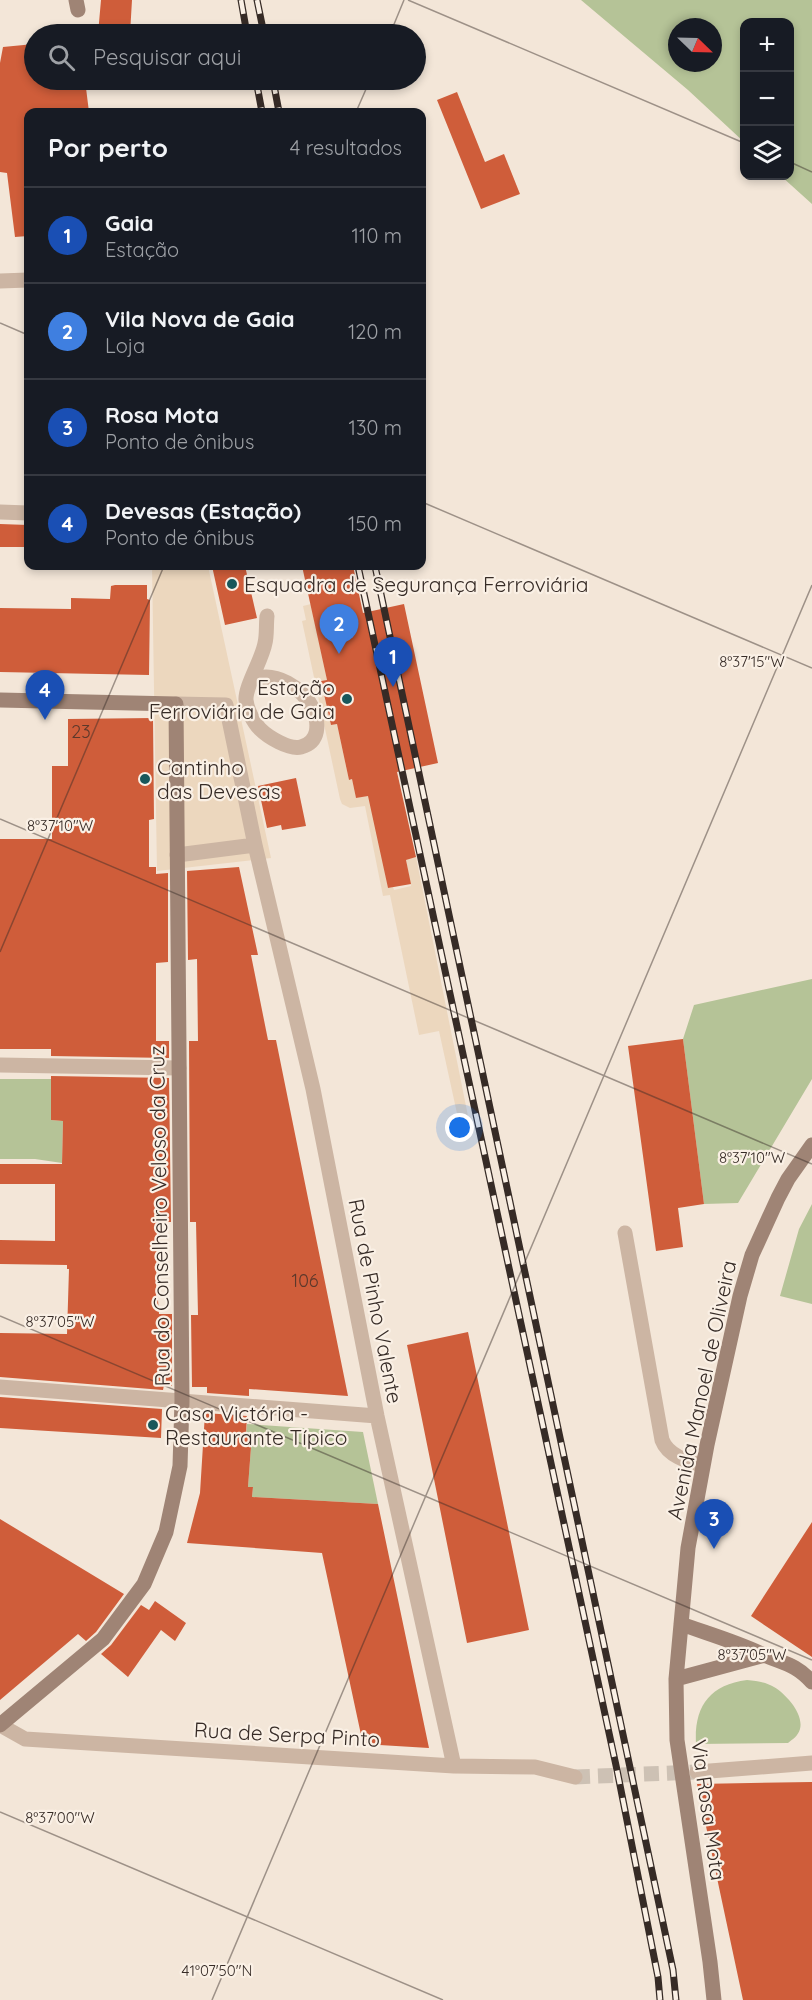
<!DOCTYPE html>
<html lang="pt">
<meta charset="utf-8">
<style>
body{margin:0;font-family:Quicksand,sans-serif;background:#242831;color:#f1f3f6}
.controls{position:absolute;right:18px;top:18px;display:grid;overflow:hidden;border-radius:12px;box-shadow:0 3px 9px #0003}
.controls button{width:54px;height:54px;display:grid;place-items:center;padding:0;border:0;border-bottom:2px solid #363941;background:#171b24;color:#f1f3f6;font:30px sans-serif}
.compass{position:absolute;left:668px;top:18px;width:54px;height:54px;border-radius:50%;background:#171b24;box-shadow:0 3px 9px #0003;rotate:113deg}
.you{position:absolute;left:460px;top:1128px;width:21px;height:21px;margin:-15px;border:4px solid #fff;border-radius:50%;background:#1a73e8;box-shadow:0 0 0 9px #1a73e833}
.badge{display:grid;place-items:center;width:39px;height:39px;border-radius:50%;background:#b45309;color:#fff;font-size:20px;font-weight:700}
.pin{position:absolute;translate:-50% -50px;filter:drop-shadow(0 2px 3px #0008)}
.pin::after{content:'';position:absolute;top:32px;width:21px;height:18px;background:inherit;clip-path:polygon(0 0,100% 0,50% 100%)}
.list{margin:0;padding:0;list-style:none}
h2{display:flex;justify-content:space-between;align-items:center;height:78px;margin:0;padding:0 24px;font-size:26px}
h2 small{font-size:20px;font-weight:400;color:#9ea1a6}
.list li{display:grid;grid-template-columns:39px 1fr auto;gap:18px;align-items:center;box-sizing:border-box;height:96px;padding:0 24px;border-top:2px solid #363941}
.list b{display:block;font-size:22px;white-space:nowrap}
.list p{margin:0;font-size:20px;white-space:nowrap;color:#9ea1a6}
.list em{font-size:20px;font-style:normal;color:#9ea1a6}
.icon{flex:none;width:33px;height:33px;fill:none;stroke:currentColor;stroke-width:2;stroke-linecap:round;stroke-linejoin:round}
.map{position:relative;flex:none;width:812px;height:2000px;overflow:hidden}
.search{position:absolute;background:#171b24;box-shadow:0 3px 9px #0003;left:24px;top:24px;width:402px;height:66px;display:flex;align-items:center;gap:15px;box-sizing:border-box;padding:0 21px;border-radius:33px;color:#9ea1a6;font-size:22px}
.panel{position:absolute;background:#171b24;box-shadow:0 3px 9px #0003;left:24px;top:108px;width:402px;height:462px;border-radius:12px}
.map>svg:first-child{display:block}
.green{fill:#b5c397;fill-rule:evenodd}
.plaza{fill:#ecd7be}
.building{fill:#cf5d3a}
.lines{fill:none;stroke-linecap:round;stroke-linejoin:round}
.minor-tunnel{stroke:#cdc1b4;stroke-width:15;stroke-dasharray:15 8;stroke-linecap:butt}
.service{stroke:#ccb5a3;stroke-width:15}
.minor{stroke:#ccb5a3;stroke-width:15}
.secondary{stroke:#9f8475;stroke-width:15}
.rail-casing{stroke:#362b26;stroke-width:7}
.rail{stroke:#faf0e5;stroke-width:4.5;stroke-dasharray:14;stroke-linecap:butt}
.ticks{fill:none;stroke:#362b26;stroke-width:1.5;stroke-opacity:0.45}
.poi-dot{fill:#18575b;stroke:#faf0e5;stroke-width:2}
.labels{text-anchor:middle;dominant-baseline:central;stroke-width:4.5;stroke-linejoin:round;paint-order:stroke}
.number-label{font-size:18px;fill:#5c382b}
.poi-label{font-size:21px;fill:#362b26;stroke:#faf0e5;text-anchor:start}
.street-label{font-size:21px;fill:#362b26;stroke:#faf0e5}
.ticks-label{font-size:15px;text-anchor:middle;fill:#362b26;stroke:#faf0e5;stroke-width:4.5;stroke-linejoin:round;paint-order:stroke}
</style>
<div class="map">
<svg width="812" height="2000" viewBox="0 0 812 2000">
<rect width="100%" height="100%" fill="#f3e6d8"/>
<path class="green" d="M 581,0 L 812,0 L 812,204 L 781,176 L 790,176 L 790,22 L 744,22 L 744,142 L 688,90 ZM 677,27 L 713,27 L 713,63 L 677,63 Z
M 812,979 L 812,1079 L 738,1203 L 704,1204 L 683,1039 L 694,1005 Z
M 0,1079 L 51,1079 L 51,1120 L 63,1121 L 62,1163 L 35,1159 L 0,1159 Z
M 812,1204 L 812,1304 L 780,1296 L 799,1229 Z
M 247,1424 L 363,1432 L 378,1504 L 252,1497 L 253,1487 L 248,1487 L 252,1434 L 246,1434 Z
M 747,1680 C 757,1681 766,1682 774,1687 C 786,1694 804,1714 800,1729 C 798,1736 793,1739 788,1743 L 696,1744 C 694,1707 709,1685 747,1680 Z"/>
<path class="plaza" d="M 152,566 L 208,566 L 271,858 L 157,871 Z
M 311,604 L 327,680 L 321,681 L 331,725 L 337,724 L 349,780 L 352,779 L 356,798 L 370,795 L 388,888 L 393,887 L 394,890 L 411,886 L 406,860 L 416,857 L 468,1116 L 458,1118 L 439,1031 L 419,1035 L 390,895 L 383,896 L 365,806 L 350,808 L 342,804 L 340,799 L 302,621 L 306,620 L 303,606 Z"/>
<path class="building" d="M 101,0 L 132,0 L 130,34 L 98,34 Z
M 34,44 L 34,80 L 85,80 L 89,112 L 28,112 L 28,236 L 15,237 L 7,173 L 0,172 L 0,63 L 3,47 Z
M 457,92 L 485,162 L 504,154 L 520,194 L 481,209 L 437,100 Z
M 0,524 L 28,525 L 28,547 L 0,547 Z
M 212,566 L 245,566 L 257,618 L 225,625 Z
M 302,566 L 353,566 L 363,613 L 404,604 L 438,763 L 397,772 L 416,857 L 406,860 L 411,884 L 388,888 L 368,796 L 356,798 L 352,779 L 349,780 L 337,724 L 331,725 L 321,681 L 327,680 Z
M 115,585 L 147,585 L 147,599 L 150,600 L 149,675 L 0,672 L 0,608 L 71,609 L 71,598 L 110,599 L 111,586 Z
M 153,718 L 154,819 L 149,820 L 149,867 L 156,867 L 156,874 L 168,873 L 168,962 L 156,963 L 156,1041 L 169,1041 L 169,1058 L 51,1056 L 51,1049 L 0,1049 L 0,839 L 52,839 L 52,766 L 68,766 L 68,719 Z
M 296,778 L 306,826 L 282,830 L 281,825 L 267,828 L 258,786 Z
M 239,867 L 258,955 L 251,955 L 268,1040 L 276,1040 L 348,1396 L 249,1389 L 249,1396 L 207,1393 L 207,1387 L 192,1387 L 191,1315 L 198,1315 L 196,1222 L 190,1222 L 189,1041 L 198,1041 L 197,959 L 188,960 L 187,871 Z
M 683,1039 L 704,1204 L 678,1208 L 683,1247 L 656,1251 L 628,1046 Z
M 51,1076 L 169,1078 L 171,1222 L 157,1222 L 156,1300 L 158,1300 L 159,1314 L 172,1314 L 172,1386 L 164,1385 L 163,1390 L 0,1377 L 0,1333 L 67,1334 L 69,1269 L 67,1269 L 67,1265 L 0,1264 L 0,1240 L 55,1241 L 55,1184 L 0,1184 L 0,1164 L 62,1164 L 63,1121 L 51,1120 Z
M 468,1332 L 529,1630 L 467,1643 L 407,1345 Z
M 0,1397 L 162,1409 L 161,1438 L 0,1428 Z
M 205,1413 L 247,1416 L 246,1434 L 252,1434 L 248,1487 L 253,1487 L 252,1497 L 378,1504 L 429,1748 L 363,1744 L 322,1553 L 187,1543 L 200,1493 Z
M 0,1519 L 124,1594 L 96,1632 L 86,1641 L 78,1634 L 0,1700 Z
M 812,1522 L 812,1657 L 751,1616 Z
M 155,1601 L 186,1623 L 175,1641 L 161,1630 L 128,1677 L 101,1654 L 111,1645 L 141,1605 L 149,1610 Z
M 812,1782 L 812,2000 L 743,2000 L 697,1784 Z"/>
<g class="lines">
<path class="minor-tunnel" d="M 575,1777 L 694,1772"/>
<path class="service" d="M 0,512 L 28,513
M 252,680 C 275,670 303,688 313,709 C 319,723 320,742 301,747 C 289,750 268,737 260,729 C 253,722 247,709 246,700 C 245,686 262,660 265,643 C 267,635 266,625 267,616
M 625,1233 L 662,1440 C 668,1456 687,1461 702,1465"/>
<path class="minor" d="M 0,281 L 28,280
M 176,704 L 226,705 L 255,845 L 177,855
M 255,845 L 313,1089 L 377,1416 L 454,1766
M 0,1065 L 179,1068
M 0,1387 L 377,1416
M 0,1725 L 25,1739 L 454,1766 L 535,1767 L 575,1777
M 697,1772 L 812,1763"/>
<path class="secondary" d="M 76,0 L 78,10
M 0,700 L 176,704 L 182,1401 L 180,1466 L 166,1532 L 144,1584 L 103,1639 L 0,1725
M 681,1624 C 709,1634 737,1642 764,1655 C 785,1664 795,1664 812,1682
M 676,1679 L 765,1655
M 714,2000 L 710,1962 L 677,1740 L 676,1679 L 688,1548 L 707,1445 L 740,1296 L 752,1255 L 778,1198 L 788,1179 L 812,1145"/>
<g class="rail-casing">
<path id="rail" d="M 241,0 L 247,34
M 257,0 L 264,34
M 256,80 L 262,112
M 273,80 L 279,112
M 358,566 L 617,1770 L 658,1977 L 660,2000
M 375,566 L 673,1970 L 676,2000"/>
</g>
<use href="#rail" class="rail"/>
</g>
<path class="ticks" d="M 408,0 L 744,143M 390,34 L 404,0M 356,112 L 370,80M 790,162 L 812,172M 0,323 L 28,335M 422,502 L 812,668M 0,819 L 812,1164M 0,952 L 164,566M 0,1316 L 812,1660M 0,1812 L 443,2000M 212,2000 L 812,585"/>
<g class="poi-dot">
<circle cx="232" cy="584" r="6"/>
<circle cx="347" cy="699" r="6"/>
<circle cx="145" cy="779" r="6"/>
<circle cx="153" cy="1425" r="6"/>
</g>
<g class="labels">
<g class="number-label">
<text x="81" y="731">23</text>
<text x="305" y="1280">106</text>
</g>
<g class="poi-label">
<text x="244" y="584">Esquadra de Segurança Ferroviária</text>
<text x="335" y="687" text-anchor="end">Estação<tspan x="335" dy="24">Ferroviária de Gaia</tspan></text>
<text x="157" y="767">Cantinho<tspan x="157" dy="24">das Devesas</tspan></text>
<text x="165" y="1413">Casa Victória -<tspan x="165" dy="24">Restaurante Típico</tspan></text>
</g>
<g class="street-label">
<text transform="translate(159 1216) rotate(-91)">Rua do Conselheiro Veloso da Cruz</text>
<text transform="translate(376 1301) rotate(79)">Rua de Pinho Valente</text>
<text transform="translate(701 1390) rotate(-78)">Avenida Manoel de Oliveira</text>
<text transform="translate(287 1734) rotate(3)">Rua de Serpa Pinto</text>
<text transform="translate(709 1810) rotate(82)">Via Rosa Mota</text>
</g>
</g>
<g class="ticks-label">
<text x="752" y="667">8°37'15"W</text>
<text x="60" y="831">8°37'10"W</text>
<text x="752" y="1163">8°37'10"W</text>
<text x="60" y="1327">8°37'05"W</text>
<text x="752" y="1660">8°37'05"W</text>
<text x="60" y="1823">8°37'00"W</text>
<text x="217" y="1976">41°07'50"N</text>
</g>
</svg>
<div class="controls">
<button>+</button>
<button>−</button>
<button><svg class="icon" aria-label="layers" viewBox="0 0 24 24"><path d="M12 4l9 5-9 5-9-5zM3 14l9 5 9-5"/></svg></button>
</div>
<svg class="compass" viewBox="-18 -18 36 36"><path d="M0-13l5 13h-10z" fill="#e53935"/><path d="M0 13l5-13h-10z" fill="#9ea1a6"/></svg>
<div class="you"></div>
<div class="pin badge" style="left:393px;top:687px;background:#1a4fb4">1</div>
<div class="pin badge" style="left:339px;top:654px;background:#3f7fe0">2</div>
<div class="pin badge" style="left:714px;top:1549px;background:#1a4fb4">3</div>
<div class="pin badge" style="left:45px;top:720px;background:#1a4fb4">4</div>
<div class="search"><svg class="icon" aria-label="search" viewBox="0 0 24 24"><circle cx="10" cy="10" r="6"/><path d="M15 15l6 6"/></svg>Pesquisar aqui</div>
<section class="panel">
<h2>Por perto<small>4 resultados</small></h2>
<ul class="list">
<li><span class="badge" style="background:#1a4fb4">1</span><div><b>Gaia</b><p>Estação</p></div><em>110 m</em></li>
<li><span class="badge" style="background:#3f7fe0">2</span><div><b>Vila Nova de Gaia</b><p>Loja</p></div><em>120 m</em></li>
<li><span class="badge" style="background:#1a4fb4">3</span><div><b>Rosa Mota</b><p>Ponto de ônibus</p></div><em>130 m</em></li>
<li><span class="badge" style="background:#1a4fb4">4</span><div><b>Devesas (Estação)</b><p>Ponto de ônibus</p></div><em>150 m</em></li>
</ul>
</section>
</div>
